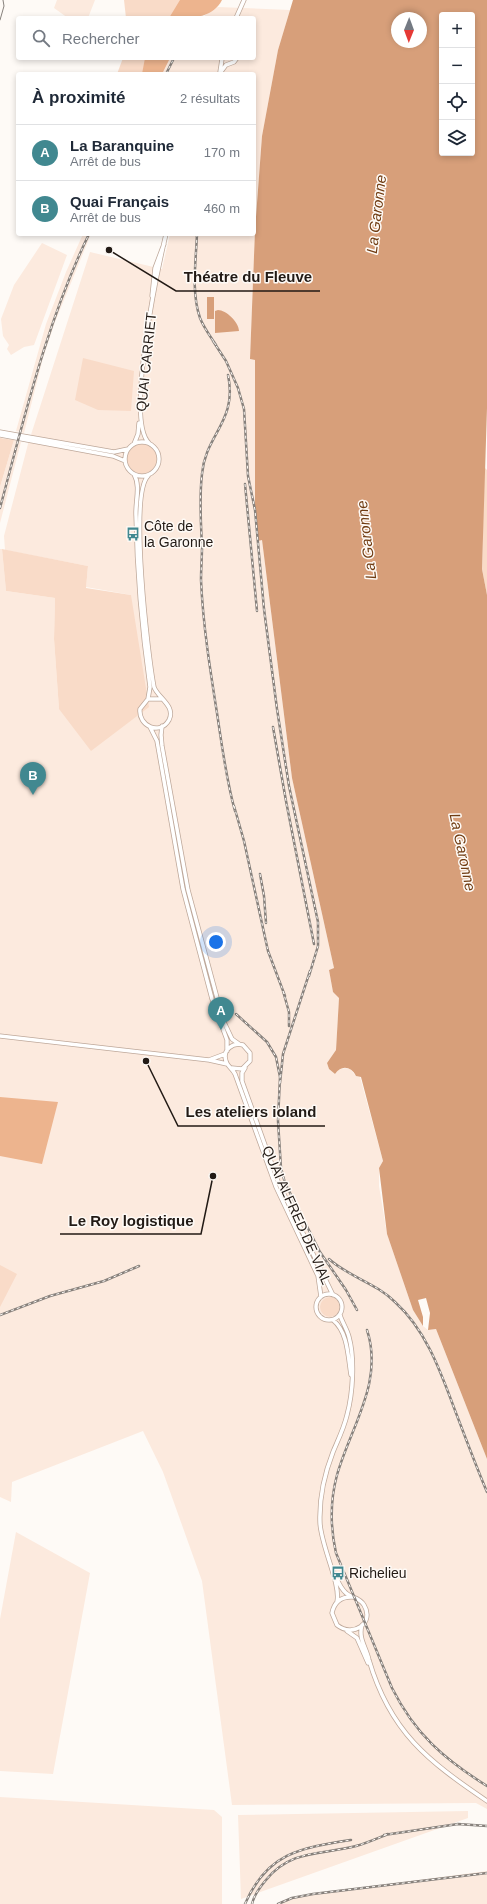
<!DOCTYPE html>
<html lang="fr">
<meta charset="utf-8">
<style>
body{margin:0;font-family:Helvetica,sans-serif;background:#f2f2f3;color:#1f2937}
.controls{position:absolute;right:12px;top:12px;display:grid;overflow:hidden;border-radius:4px;box-shadow:0 2px 6px #0003}
.controls button{width:36px;height:36px;display:grid;place-items:center;padding:0;border:0;border-bottom:1px solid #e0e1e3;background:#fff;color:#1f2937;font:20px sans-serif}
.compass{position:absolute;left:391px;top:12px;width:36px;height:36px;border-radius:50%;background:#fff;box-shadow:0 2px 6px #0003;rotate:181deg}
.you{position:absolute;left:216px;top:942px;width:14px;height:14px;margin:-10px;border:3px solid #fff;border-radius:50%;background:#1a73e8;box-shadow:0 0 0 6px #1a73e833}
.badge{display:grid;place-items:center;width:26px;height:26px;border-radius:50%;background:#418890;color:#fff;font-size:13px;font-weight:700}
.pin{position:absolute;translate:-50% -33px;filter:drop-shadow(0 1px 2px #0008)}
.pin::after{content:'';position:absolute;top:21px;width:14px;height:12px;background:inherit;clip-path:polygon(0 0,100% 0,50% 100%)}
.list{margin:0;padding:0;list-style:none}
h2{display:flex;justify-content:space-between;align-items:center;height:52px;margin:0;padding:0 16px;font-size:17px}
h2 small{font-size:13px;font-weight:400;color:#747a83}
.list li{display:grid;grid-template-columns:26px 1fr auto;gap:12px;align-items:center;box-sizing:border-box;height:56px;padding:0 16px;border-top:1px solid #e0e1e3}
.list b{display:block;font-size:15px;white-space:nowrap}
.list p{margin:0;font-size:13px;white-space:nowrap;color:#747a83}
.list em{font-size:13px;font-style:normal;color:#747a83}
.icon{flex:none;width:22px;height:22px;fill:none;stroke:currentColor;stroke-width:2;stroke-linecap:round;stroke-linejoin:round}
.map{position:relative;flex:none;width:487px;height:1904px;overflow:hidden}
.search{position:absolute;background:#fff;box-shadow:0 2px 6px #0003;left:16px;top:16px;width:240px;height:44px;display:flex;align-items:center;gap:10px;box-sizing:border-box;padding:0 14px;border-radius:4px;color:#747a83;font-size:15px}
.panel{position:absolute;background:#fff;box-shadow:0 2px 6px #0003;left:16px;top:72px;width:240px;height:164px;border-radius:4px}
.map>svg:first-child{display:block}
.built{fill:#fceade}
.green{fill:#f9dbc8}
.forest{fill:#edb48e}
.water{fill:#d79f7a;fill-rule:evenodd}
.lines{fill:none;stroke-linecap:round;stroke-linejoin:round}
.secondary-casing{stroke:#bea89a;stroke-width:5}
.secondary{stroke:#fff;stroke-width:3.5}
.tram{stroke:#87817c;stroke-width:1}
.rail-casing{stroke:#87817c;stroke-width:2.5}
.rail{stroke:#fefaf6;stroke-width:1;stroke-dasharray:3;stroke-linecap:butt}
.labels{text-anchor:middle;dominant-baseline:central;stroke-width:3;stroke-linejoin:round;paint-order:stroke}
.street-label{font-size:14px;fill:#221a15;stroke:#fefaf6}
.poi-label{font-size:14px;fill:#221a15;stroke:#fefaf6;text-anchor:start}
.water-label{font-size:15px;font-style:italic;fill:#703c12;stroke:#fefaf6}
.leader{fill:none;stroke:#221a15;stroke-width:1.5}
.callout-dot{fill:#221a15;stroke:#fefaf6;stroke-width:1.5}
.callout-label{font-size:15px;text-anchor:middle;font-weight:bold;fill:#221a15;stroke:#fefaf6;stroke-width:3;stroke-linejoin:round;paint-order:stroke}
</style>
<div class="map">
<svg width="487" height="1904" viewBox="0 0 487 1904">
<rect width="100%" height="100%" fill="#fefaf6"/>
<path class="built" d="M 57,0 L 95,0 L 88,18 L 68,18 L 54,8 Z
M 218,7 L 290,10 L 278,50 L 262,136 L 255,230 L 250,359 L 255,360 L 255,510 L 258,540 L 262,540 L 292,778 L 334,968 L 329,970 L 333,992 L 339,998 L 336,1050 L 327,1063 L 329,1069 L 335,1074 L 339,1069 L 346,1068 L 350,1069 L 356,1076 L 360,1077 L 383,1161 L 379,1168 L 379,1186 L 387,1234 L 413,1310 L 423,1326 L 428,1330 L 436,1329 L 487,1459 L 487,1809 L 476,1803 L 232,1805 L 202,1581 L 163,1472 L 143,1431 L 12,1482 L 11,1502 L 0,1497 L 0,549 L 2,549 L 6,591 L 55,598 L 54,639 L 59,709 L 131,595 L 86,587 L 88,566 L 5,550 L 4,536 L 28,444 L 90,252 L 162,269 L 170,234 L 254,234 L 254,74 L 162,74 L 170,58 L 254,58 L 254,18 L 201,18 Z
M 83,234 L 91,234 L 55,322 L 43,358 L 24,433 L 16,431 L 46,324 L 66,272 Z
M 42,243 L 67,255 L 34,345 L 24,347 L 11,355 L 7,349 L 9,345 L 3,336 L 1,319 L 14,285 Z
M 14,440 L 21,442 L 0,523 L 0,487 Z
M 16,1532 L 90,1573 L 53,1774 L 0,1771 L 0,1619 Z
M 0,1797 L 214,1810 L 222,1817 L 222,1904 L 0,1904 Z
M 468,1811 L 468,1818 L 241,1899 L 238,1815 Z
M 487,1871 L 487,1904 L 279,1904 L 295,1897 L 313,1894 Z"/>
<path class="green" d="M 124,0 L 213,0 L 201,18 L 126,18 Z
M 123,58 L 170,58 L 162,74 L 117,74 Z
M 83,358 L 134,371 L 131,411 L 98,410 L 75,400 Z
M 0,438 L 14,440 L 0,487 Z
M127 459a15 15 0 1 1 30 0a15 15 0 1 1-30 0Z
M 484,467 L 487,470 L 487,595 L 482,569 Z
M 2,549 L 88,566 L 86,588 L 131,595 L 149,707 L 91,751 L 59,709 L 54,639 L 55,598 L 6,591 Z
M 0,1265 L 17,1274 L 0,1307 Z
M320 1307a10 10 0 1 1 20 0a10 10 0 1 1-20 0Z"/>
<path class="forest" d="M 180,0 L 222,0 C 212,20 188,18 169,18 Z
M 145,58 L 170,58 L 162,74 L 142,74 Z
M 0,1097 L 58,1102 L 42,1164 L 0,1156 Z"/>
<path class="water" d="M 293,0 L 487,0 L 487,408 L 482,569 L 487,595 L 487,1459 L 436,1329 L 428,1330 L 430,1313 L 426,1298 L 418,1300 L 423,1317 L 423,1326 L 413,1310 L 387,1234 L 379,1168 L 383,1161 L 361,1077 L 356,1076 C 351,1066 341,1065 335,1074 L 329,1069 L 327,1063 L 336,1050 L 339,998 L 333,992 L 329,970 L 334,968 L 292,778 L 262,540 L 258,541 L 255,510 L 255,360 L 250,359 L 255,230 L 262,136 L 278,50 ZM 442,15 L 472,15 L 472,153 L 442,153 ZM 397,18 L 421,18 L 421,42 L 397,42 Z
M 207,297 L 214,297 L 214,319 L 207,319 Z
M 218,310 C 226,310 239,322 239,331 L 215,333 L 215,311 Z"/>
<g class="lines">
<g class="secondary-casing">
<path id="secondary" d="M 236,18 L 244,0
M 220,72 L 222,59
M 220,73 L 226,65 L 234,62 L 237,58
M 152,296 L 155,268 L 164,244
M 0,432 L 114,452 L 128,449
M 0,435 L 113,456 L 125,461
M125 459a17 17 0 1 1 34 0a17 17 0 1 1-34 0Z
M 149,443 C 125,420 158,268 166,234
M 134,444 L 138,434 L 139,423
M 134,474 C 141,487 135,502 136,516 C 137,574 142,630 150,687 L 148,699
M 148,476 C 129,495 148,655 154,687 C 158,698 176,706 169,720 C 160,736 138,726 140,709 L 148,699 L 161,699
M 162,726 L 161,735 L 162,746 L 188,890 L 223,1020 L 232,1039 L 239,1044
M 150,727 L 157,741 L 183,889 L 212,999 L 227,1040 L 227,1051
M 0,1036 L 209,1060 L 227,1064
M 209,1060 L 225,1054
M 232,1068 L 242,1069 L 250,1061 L 250,1053 L 243,1045 C 233,1042 222,1050 226,1061 C 227,1066 233,1069 235,1074 L 276,1187 L 318,1276 L 321,1297
M 245,1068 L 242,1073 L 242,1081 L 279,1184 L 333,1295
M316 1307a13 13 0 1 1 26 0a13 13 0 1 1-26 0Z
M 333,1320 C 348,1332 348,1357 351,1375
M 333,1571 C 337,1578 339,1587 346,1593 C 351,1598 359,1597 364,1605 C 375,1623 353,1638 337,1625 L 332,1613 C 334,1603 340,1597 351,1597
M 337,1602 C 341,1584 321,1546 320,1523 C 319,1498 324,1475 333,1452 C 338,1440 344,1428 347,1415 C 353,1393 355,1359 349,1337 C 347,1329 342,1322 340,1315
M 362,1625 C 358,1638 366,1647 369,1660 C 390,1732 428,1761 487,1801
M 347,1631 L 357,1638 L 368,1663"/>
</g>
<use href="#secondary" class="secondary"/>
<path class="tram" d="M 0,20 L 4,6 L 3,0"/>
<g class="rail-casing">
<path id="rail" d="M 166,74 L 174,58
M 197,234 C 196,261 191,292 200,318 C 204,328 210,336 216,345
M 213,341 L 226,361 L 238,388 L 244,409 L 248,476 L 255,510 L 264,609 L 277,709 L 289,786 L 318,922 L 318,946 L 309,976
M 228,375 C 238,421 205,435 202,474 C 199,499 201,523 202,547 C 202,558 201,569 201,580 C 203,625 210,669 217,713 C 222,746 226,779 235,811
M 245,484 L 257,611
M 0,508 C 25,415 47,321 89,234
M 273,727 L 286,801 L 314,944
M 234,806 L 244,841 L 268,951 L 285,996
M 260,874 L 264,896 L 266,923
M 283,991 L 289,1012 L 289,1026
M 236,1014 L 267,1042 L 276,1057 L 280,1077 L 278,1121 L 281,1168 L 285,1183 L 320,1252 L 346,1290 L 357,1310
M 280,1083 L 283,1054 L 310,971
M 329,1259 C 349,1277 376,1283 395,1302 C 427,1331 441,1373 456,1413 C 466,1439 476,1466 487,1492
M 0,1315 L 50,1296 L 104,1281 L 139,1266
M 367,1330 C 384,1382 351,1426 337,1475 C 330,1501 330,1526 336,1553 L 392,1688 C 415,1734 444,1759 487,1786
M 384,1835 L 458,1824 L 487,1826
M 245,1904 C 267,1853 300,1848 351,1840
M 252,1904 C 254,1895 260,1887 266,1880 C 291,1849 322,1855 356,1846 C 367,1843 378,1838 388,1834
M 278,1904 L 292,1898 L 313,1894 L 487,1873"/>
</g>
<use href="#rail" class="rail"/>
</g>
<defs>
<g id="bus-bare" transform="scale(1.08)"><path d="M-5-6H5V4H4V6H2V4H-2V6H-4V4H-5ZM-3.5-4V0h7V-4ZM-3.5 1.2v1.5H-2V1.2ZM2 1.2v1.5H3.5V1.2Z" fill="#418890" stroke="#fefaf6" stroke-width="2.5" paint-order="stroke"/></g>
</defs>
<g fill-rule="evenodd">
<use href="#bus-bare" x="133" y="534"/>
<use href="#bus-bare" x="338" y="1573"/>
</g>
<g class="labels">
<g class="street-label">
<text transform="translate(146 362) rotate(-84)">QUAI CARRIET</text>
<text transform="translate(297 1215) rotate(66)">QUAI ALFRED DE VIAL</text>
</g>
<g class="poi-label">
<text x="144" y="526">Côte de<tspan x="144" dy="16">la Garonne</tspan></text>
<text x="349" y="1573">Richelieu</text>
</g>
<g class="water-label">
<text transform="translate(376 214) rotate(-83)">La Garonne</text>
<text transform="translate(366 540) rotate(-97)">La Garonne</text>
<text transform="translate(463 852) rotate(78)">La Garonne</text>
</g>
</g>
<path class="leader" d="M109 250L176 291H320M146 1061L178 1126H325M213 1176L201 1234H60"/>
<g class="callout-dot">
<circle cx="109" cy="250" r="4"/>
<circle cx="146" cy="1061" r="4"/>
<circle cx="213" cy="1176" r="4"/>
</g>
<g class="callout-label">
<text x="248" y="282">Théatre du Fleuve</text>
<text x="251" y="1117">Les ateliers ioland</text>
<text x="131" y="1226">Le Roy logistique</text>
</g>
</svg>
<div class="controls">
<button>+</button>
<button>−</button>
<button><svg class="icon" aria-label="locate" viewBox="0 0 24 24"><circle cx="12" cy="12" r="6"/><path d="M12 2v4M12 18v4M2 12h4M18 12h4"/></svg></button>
<button><svg class="icon" aria-label="layers" viewBox="0 0 24 24"><path d="M12 4l9 5-9 5-9-5zM3 14l9 5 9-5"/></svg></button>
</div>
<svg class="compass" viewBox="-18 -18 36 36"><path d="M0-13l5 13h-10z" fill="#e53935"/><path d="M0 13l5-13h-10z" fill="#747a83"/></svg>
<div class="you"></div>
<div class="pin badge" style="left:221px;top:1030px">A</div>
<div class="pin badge" style="left:33px;top:795px">B</div>
<div class="search"><svg class="icon" aria-label="search" viewBox="0 0 24 24"><circle cx="10" cy="10" r="6"/><path d="M15 15l6 6"/></svg>Rechercher</div>
<section class="panel">
<h2>À proximité<small>2 résultats</small></h2>
<ul class="list">
<li><span class="badge">A</span><div><b>La Baranquine</b><p>Arrêt de bus</p></div><em>170 m</em></li>
<li><span class="badge">B</span><div><b>Quai Français</b><p>Arrêt de bus</p></div><em>460 m</em></li>
</ul>
</section>
</div>
